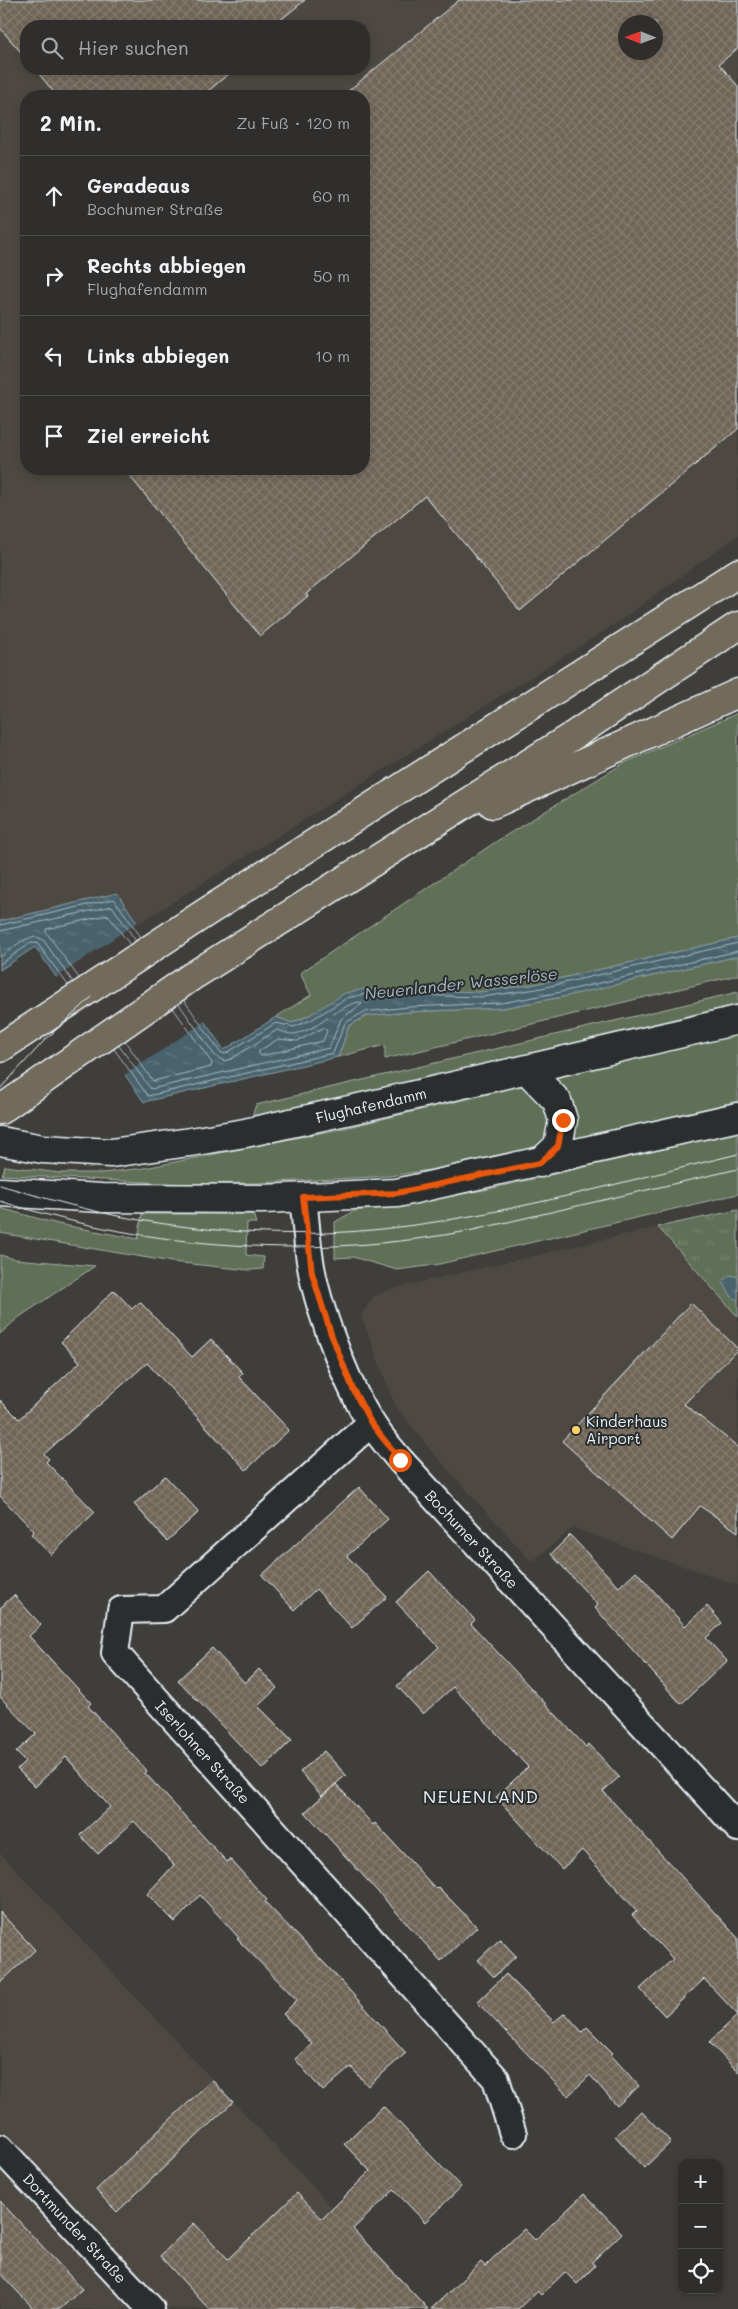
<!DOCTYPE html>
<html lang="de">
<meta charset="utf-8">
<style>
body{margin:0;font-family:Mali,sans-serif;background:#3b3a38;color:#f1f3f6}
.controls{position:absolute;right:15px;bottom:15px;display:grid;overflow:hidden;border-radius:10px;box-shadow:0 2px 8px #0003}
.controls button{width:45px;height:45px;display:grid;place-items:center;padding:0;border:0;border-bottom:1px solid #4a4a48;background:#2f2e2c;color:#f1f3f6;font:25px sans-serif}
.compass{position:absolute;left:618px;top:15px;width:45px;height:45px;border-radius:50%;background:#2f2e2c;box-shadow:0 2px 8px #0003;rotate:271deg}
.stop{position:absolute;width:15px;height:15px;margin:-11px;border:4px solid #ea580c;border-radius:50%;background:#fff}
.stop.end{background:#ea580c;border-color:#fff;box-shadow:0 1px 5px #0008}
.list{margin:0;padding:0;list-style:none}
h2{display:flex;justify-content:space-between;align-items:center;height:65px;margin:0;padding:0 20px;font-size:21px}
h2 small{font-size:16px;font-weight:400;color:#a7a8a9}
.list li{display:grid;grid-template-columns:32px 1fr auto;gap:15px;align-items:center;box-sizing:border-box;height:80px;padding:0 20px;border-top:1px solid #4a4a48}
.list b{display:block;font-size:19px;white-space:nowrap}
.list p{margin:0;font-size:16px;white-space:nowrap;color:#a7a8a9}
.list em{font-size:16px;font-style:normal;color:#a7a8a9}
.icon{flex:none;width:28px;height:28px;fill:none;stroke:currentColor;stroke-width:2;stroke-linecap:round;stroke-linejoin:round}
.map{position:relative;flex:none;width:738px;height:2309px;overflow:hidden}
.search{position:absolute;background:#2f2e2c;box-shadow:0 2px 8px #0003;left:20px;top:20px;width:350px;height:55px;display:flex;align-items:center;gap:12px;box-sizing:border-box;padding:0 18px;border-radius:20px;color:#a7a8a9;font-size:19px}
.panel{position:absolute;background:#2f2e2c;box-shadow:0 2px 8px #0003;left:20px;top:90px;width:350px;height:385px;border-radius:20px}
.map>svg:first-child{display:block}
.built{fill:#4d4a43;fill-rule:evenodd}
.grass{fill:#616f57;stroke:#a4b0a8}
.park{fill:url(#park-tufts);stroke:#a4b0a8}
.water{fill:url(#water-ripples);stroke:#899ca5}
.pier{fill:#3f3e3a}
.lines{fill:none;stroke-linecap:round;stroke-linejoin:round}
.shore{stroke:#a8b9c1;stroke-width:1}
.building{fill:url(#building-cross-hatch);stroke:#e8f1f8;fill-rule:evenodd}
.street-casing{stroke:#e8f1f8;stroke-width:30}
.secondary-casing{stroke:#e8f1f8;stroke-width:31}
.highway-casing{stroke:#e8f1f8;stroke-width:31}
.street{stroke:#2a2d2e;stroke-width:26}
.secondary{stroke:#2a2d2e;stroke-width:28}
.highway{stroke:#726b5a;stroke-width:28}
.tram{stroke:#e8f1f8;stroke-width:1}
.route{stroke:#ea580c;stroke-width:6}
.poi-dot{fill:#ffd166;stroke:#2a2d2e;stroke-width:2}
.labels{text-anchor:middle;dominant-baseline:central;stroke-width:4;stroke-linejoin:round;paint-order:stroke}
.street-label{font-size:15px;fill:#e8f1f8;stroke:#2a2d2e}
.poi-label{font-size:15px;fill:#e8f1f8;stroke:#2a2d2e;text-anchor:start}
.water-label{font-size:16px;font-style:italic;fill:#a8b9c1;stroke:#2a2d2e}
.quarter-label{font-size:18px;letter-spacing:1px;fill:#e8f1f8;stroke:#2a2d2e}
</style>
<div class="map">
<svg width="738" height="2309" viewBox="0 0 738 2309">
<defs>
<pattern id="park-tufts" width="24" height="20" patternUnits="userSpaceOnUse" patternTransform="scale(1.25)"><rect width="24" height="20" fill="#616f57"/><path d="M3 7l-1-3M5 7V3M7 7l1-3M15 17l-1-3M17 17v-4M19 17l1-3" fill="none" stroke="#788470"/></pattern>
<pattern id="water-ripples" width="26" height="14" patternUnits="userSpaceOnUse" patternTransform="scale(1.25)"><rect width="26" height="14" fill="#49646e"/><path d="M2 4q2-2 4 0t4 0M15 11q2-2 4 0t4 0" fill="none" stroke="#637b83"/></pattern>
<pattern id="building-cross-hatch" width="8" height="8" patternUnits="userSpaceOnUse" patternTransform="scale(1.25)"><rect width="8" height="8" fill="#6f6557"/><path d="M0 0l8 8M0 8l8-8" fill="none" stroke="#847c70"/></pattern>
</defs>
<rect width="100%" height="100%" fill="#3f3e3a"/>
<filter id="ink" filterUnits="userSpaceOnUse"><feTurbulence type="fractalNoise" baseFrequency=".02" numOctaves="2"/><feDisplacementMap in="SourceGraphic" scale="10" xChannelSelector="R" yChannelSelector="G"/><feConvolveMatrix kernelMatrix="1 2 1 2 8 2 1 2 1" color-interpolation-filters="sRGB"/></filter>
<g filter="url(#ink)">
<path class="built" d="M 0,0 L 738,0 L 738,535 L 618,622 L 114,939 L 117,893 L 0,921 ZM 626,22 L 656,22 L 656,52 L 626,52 ZM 26,26 L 364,26 L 364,69 L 26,69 ZM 26,96 L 364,96 L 364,469 L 26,469 Z
M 658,1227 L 738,1317 L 738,1585 L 573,1528 L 532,1562 L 434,1454 L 395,1405 L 361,1315 L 373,1297 L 392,1289 Z
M 0,1853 L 331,2206 L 427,2309 L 0,2309 Z"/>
<path class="grass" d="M 738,713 L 738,938 L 536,984 L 481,992 L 365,989 L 292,1023 L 276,1017 L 311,995 L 300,973 L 497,841 L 624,763 Z
M 738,956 L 738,975 L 385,1059 L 385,1045 L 338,1057 L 349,1026 L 366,1016 L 408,1012 L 502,1008 L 562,997 Z
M 738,992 L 738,1004 L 352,1095 L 252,1116 L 256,1105 Z
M 738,1035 L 738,1101 L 455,1166 L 390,1176 L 258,1183 L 186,1184 L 2,1175 L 5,1166 L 60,1173 L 102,1173 L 145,1168 L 340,1129 Z
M 738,1132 L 738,1194 L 435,1265 L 397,1270 L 353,1257 L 335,1258 L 335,1222 L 354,1211 L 409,1204 L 489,1189 Z
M 0,1208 L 58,1224 L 138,1239 L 142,1214 L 253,1214 L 256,1223 L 247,1223 L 246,1255 L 264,1257 L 263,1269 L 249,1270 L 172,1262 L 0,1233 Z
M 0,1255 L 15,1259 L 95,1266 L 18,1318 L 0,1334 Z"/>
<path class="park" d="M 738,1210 L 738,1317 L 658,1227 Z"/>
<path class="water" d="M 117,893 L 224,1050 L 276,1017 L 292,1023 L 308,1016 L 345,993 L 365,989 L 481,992 L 536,984 L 738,938 L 738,956 L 562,997 L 502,1008 L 408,1012 L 366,1016 L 349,1026 L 338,1057 L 144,1102 L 35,947 L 0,970 L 0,921 Z
M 730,1275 L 738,1277 L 738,1300 L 732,1297 L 722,1281 Z"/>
<path class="pier" d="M 139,921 L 207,1020 L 123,1076 L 54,979 Z"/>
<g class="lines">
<path class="shore" d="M 0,925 L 114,899 L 141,937
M 0,931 L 112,906 L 136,941
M 0,957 C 12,949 31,929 44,941 L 73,982
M 0,964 L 31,943 L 37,943 L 68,985
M 79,978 L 46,932 L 46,929 L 108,915 L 130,945
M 184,1000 L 220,1052 L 225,1054 L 276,1023 L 294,1027 L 311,1020 L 347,998 L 365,994 L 482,997 L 537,989 L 738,943
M 324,1028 L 327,1031 L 323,1041 L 261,1056 L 259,1054 L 259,1051 L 278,1039 L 297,1041 Z
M 125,1041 L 153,1081 L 211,1067 L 212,1063 L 173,1008
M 119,1046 L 151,1089 L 329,1048 L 341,1019 L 362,1004 L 359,1002 C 337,1006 315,1033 292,1034 C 287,1034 282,1031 277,1030 L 231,1059 L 224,1061 L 215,1056 L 179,1004
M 114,1049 L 148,1096 L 333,1053 L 345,1023 L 364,1012 L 408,1007 L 501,1003 L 561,992 L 738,951"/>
</g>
<path class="building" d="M 0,0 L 305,0 L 273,26 L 26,26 L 26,58 L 0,28 Z
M 459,0 L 738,0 L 738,48 L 719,64 L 738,86 L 738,429 L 520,611 L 425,496 L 306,594 L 308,596 L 260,636 L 124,469 L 364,469 L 364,96 L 342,96 ZM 626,22 L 656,22 L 656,52 L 626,52 Z
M 35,69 L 229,69 L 231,72 L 202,96 L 57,96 Z
M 114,1290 L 132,1309 L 140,1302 L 192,1357 L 211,1339 L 243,1373 L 239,1377 L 289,1430 L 246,1470 L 147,1363 L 44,1454 L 49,1459 L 46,1462 L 95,1512 L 51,1555 L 31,1534 L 34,1531 L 0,1496 L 0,1400 L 19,1419 L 80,1362 L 61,1342 Z
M 691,1303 L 738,1349 L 684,1404 L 738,1447 L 738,1532 L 700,1506 L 672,1540 L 562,1441 Z
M 165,1476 L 199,1512 L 167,1541 L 134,1504 Z
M 359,1487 L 388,1519 L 347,1556 L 387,1597 L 352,1628 L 316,1589 L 294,1610 L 262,1575 Z
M 570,1535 L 619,1587 L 636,1571 L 685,1626 L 707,1606 L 722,1623 L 706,1638 L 727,1661 L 681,1704 L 595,1608 L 598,1605 L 551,1554 Z
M 429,1571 L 475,1620 L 471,1624 L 586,1747 L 589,1744 L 619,1777 L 603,1791 L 738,1938 L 738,2072 L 709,2042 L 738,2015 L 704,1979 L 665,2016 L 640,1989 L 673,1959 L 632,1915 L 637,1911 L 582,1850 L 562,1869 L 496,1797 L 528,1767 L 453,1687 L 423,1714 L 397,1686 L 439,1647 L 396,1602 Z
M 14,1595 L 41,1625 L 29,1636 L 91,1703 L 88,1706 L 147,1771 L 145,1773 L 227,1862 L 230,1859 L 267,1900 L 265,1902 L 330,1969 L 406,2053 L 368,2086 L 351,2067 L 323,2091 L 314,2081 L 295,2059 L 312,2044 L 283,2014 L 297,2000 L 237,1939 L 239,1938 L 200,1895 L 175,1922 L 147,1894 L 174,1865 L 134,1821 L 98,1854 L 80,1835 L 110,1807 L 66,1757 L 35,1787 L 17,1769 L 25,1761 L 16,1752 L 36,1734 L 0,1697 L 0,1608 Z
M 212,1648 L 245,1683 L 259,1669 L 277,1688 L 258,1706 L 292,1740 L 263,1769 L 178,1680 Z
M 324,1751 L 346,1775 L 322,1796 L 300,1772 Z
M 336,1784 L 373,1825 L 375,1823 L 436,1889 L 438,1887 L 477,1927 L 441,1961 L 305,1812 Z
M 0,1912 L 35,1950 L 0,1983 Z
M 500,1939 L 516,1956 L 494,1977 L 478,1960 Z
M 506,1974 L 554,2022 L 565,2013 L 582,2032 L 587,2027 L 613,2053 L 611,2055 L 639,2086 L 617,2106 L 590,2075 L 568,2096 L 477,2002 Z
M 212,2080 L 233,2102 L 117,2212 L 96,2190 Z
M 383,2106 L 461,2187 L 425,2222 L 394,2190 L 353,2229 L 428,2309 L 209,2309 L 160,2256 L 194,2223 L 228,2259 L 297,2193 L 322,2219 L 370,2171 L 344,2144 Z
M 641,2111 L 671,2142 L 644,2168 L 615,2136 Z
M 584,2194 L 622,2233 L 592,2262 L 595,2266 L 577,2284 L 565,2272 L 541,2295 L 537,2291 L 518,2309 L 431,2309 L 481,2262 L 485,2266 L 524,2229 L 535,2240 Z
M 0,2201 L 82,2289 L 60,2309 L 34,2309 L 0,2273 Z"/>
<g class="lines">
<g class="street-casing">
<path id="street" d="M 303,1197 C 306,1222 307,1248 312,1272 C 320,1313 349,1391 372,1424 C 380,1437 390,1448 400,1460 L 738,1828
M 371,1423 L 164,1609 L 121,1610 L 115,1653 L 496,2079 L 513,2134
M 0,2148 L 151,2309"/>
</g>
<g class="secondary-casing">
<path id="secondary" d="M 527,1070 L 557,1101 L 563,1120 L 558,1146 L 540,1163
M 0,1141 L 43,1149 L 111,1153 L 190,1142 L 245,1133 L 359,1108 L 738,1020
M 0,1192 L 101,1198 L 263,1199 L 397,1193 L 738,1117"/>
</g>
<g class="highway-casing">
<path id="highway" d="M 493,804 L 738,693
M 0,1048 L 205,913 L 738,573
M 0,1110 L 191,977 L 577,733 L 738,626"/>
</g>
<use href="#street" class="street"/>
<use href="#secondary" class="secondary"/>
<use href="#highway" class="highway"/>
<path class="tram" d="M 0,1089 L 44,1041 L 92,997
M 0,1185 C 37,1196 75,1207 113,1215 C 197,1232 287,1238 372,1230 C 496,1218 617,1183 738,1154
M 0,1201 C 153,1250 315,1260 473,1230 L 738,1169"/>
</g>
</g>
<g class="lines" filter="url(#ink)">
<path class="route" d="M 400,1460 L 371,1423 L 353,1389 L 331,1334 L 312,1273 L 303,1197 L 397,1193 L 540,1163 L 558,1146 L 563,1120"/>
</g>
<circle class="poi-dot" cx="576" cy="1430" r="5"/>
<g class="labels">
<g class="street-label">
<text transform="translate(371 1105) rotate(-13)">Flughafendamm</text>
<text transform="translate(472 1539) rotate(47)">Bochumer Straße</text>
<text transform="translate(203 1752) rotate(48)">Iserlohner Straße</text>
<text transform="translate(75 2228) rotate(47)">Dortmunder Straße</text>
</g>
<g class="poi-label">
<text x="586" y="1421">Kinderhaus<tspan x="586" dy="17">Airport</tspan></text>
</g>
<g class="water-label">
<text transform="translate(461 983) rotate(-6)">Neuenlander Wasserlöse</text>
</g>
<g class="quarter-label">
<text x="481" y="1796">NEUENLAND</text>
</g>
</g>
</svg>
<div class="controls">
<button>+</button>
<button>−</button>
<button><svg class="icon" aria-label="locate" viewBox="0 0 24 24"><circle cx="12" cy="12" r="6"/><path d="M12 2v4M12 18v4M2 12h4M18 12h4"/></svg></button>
</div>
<svg class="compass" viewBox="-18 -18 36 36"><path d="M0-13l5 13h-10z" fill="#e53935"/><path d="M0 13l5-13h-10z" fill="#a7a8a9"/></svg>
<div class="stop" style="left:400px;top:1460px"></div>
<div class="stop end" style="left:563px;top:1120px"></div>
<div class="search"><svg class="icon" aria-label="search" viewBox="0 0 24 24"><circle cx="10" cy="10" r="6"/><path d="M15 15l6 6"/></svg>Hier suchen</div>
<section class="panel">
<h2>2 Min.<small>Zu Fuß · 120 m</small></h2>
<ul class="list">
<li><svg class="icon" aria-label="ahead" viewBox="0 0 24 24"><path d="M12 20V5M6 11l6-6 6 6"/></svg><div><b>Geradeaus</b><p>Bochumer Straße</p></div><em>60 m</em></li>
<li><svg class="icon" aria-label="right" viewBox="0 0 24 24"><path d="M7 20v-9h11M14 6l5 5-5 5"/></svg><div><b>Rechts abbiegen</b><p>Flughafendamm</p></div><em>50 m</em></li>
<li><svg class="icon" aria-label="left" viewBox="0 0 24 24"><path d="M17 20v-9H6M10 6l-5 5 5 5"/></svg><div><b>Links abbiegen</b></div><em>10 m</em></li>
<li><svg class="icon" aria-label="arrive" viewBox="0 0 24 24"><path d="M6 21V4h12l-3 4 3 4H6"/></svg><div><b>Ziel erreicht</b></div></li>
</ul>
</section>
</div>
